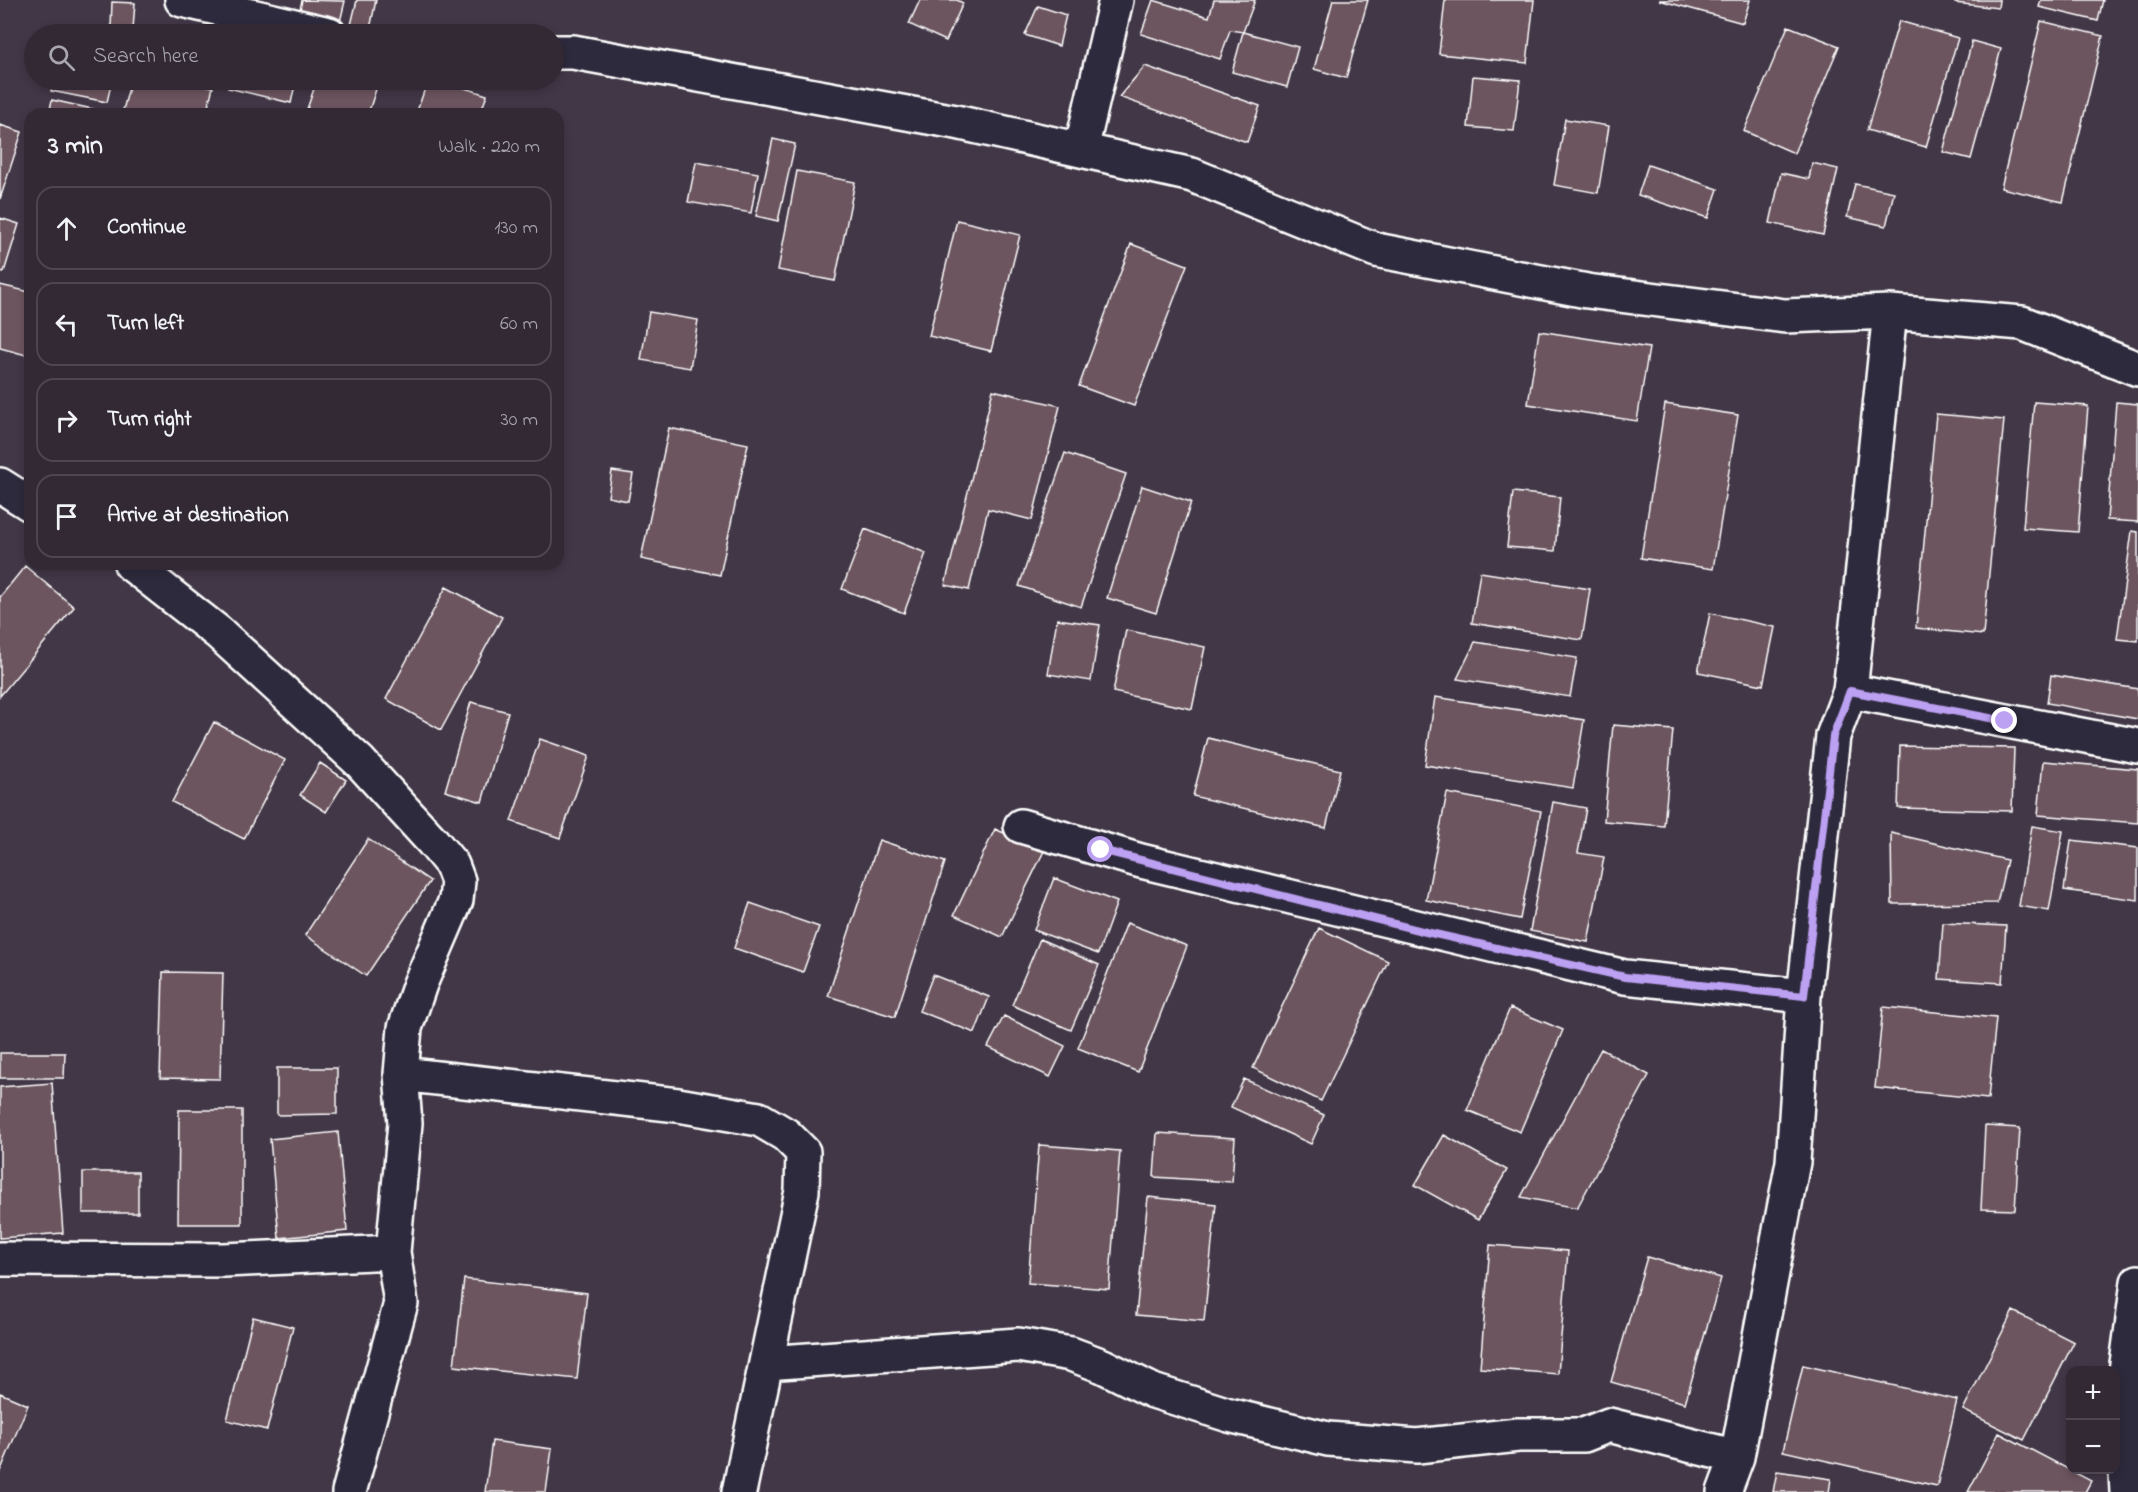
<!DOCTYPE html>
<meta charset="utf-8">
<style>
body{margin:0;font-family:"Indie Flower",sans-serif;background:#3a313d;color:#f1f3f6}
.controls{position:absolute;right:18px;bottom:18px;display:grid;overflow:hidden;border-radius:12px;box-shadow:0 3px 9px #0003}
.controls button{width:54px;height:54px;display:grid;place-items:center;padding:0;border:0;border-bottom:2px solid #4d4550;background:#322935;color:#f1f3f6;font:30px sans-serif}
.stop{position:absolute;width:18px;height:18px;margin:-14px;border:4px solid #bca0f2;border-radius:50%;background:#fff}
.stop.end{background:#bca0f2;border-color:#fff;box-shadow:0 2px 6px #0008}
.list{margin:0;padding:0;list-style:none}
h2{display:flex;justify-content:space-between;align-items:center;height:78px;margin:0;padding:0 24px;font-size:26px}
h2 small{font-size:20px;font-weight:400;color:#a8a6ad}
.list li{display:grid;grid-template-columns:39px 1fr auto;gap:18px;align-items:center;box-sizing:border-box;height:84px;margin:0 12px 12px;padding:0 12px;border:2px solid #4d4550;border-radius:18px}
.list b{display:block;font-size:22px;white-space:nowrap}
.list em{font-size:20px;font-style:normal;color:#a8a6ad}
.icon{flex:none;width:33px;height:33px;fill:none;stroke:currentColor;stroke-width:2;stroke-linecap:round;stroke-linejoin:round}
.map{position:relative;flex:none;width:2138px;height:1492px;overflow:hidden}
.search{position:absolute;background:#322935;box-shadow:0 3px 9px #0003;left:24px;top:24px;width:540px;height:66px;display:flex;align-items:center;gap:15px;box-sizing:border-box;padding:0 21px;border-radius:33px;color:#a8a6ad;font-size:22px}
.panel{position:absolute;background:#322935;box-shadow:0 3px 9px #0003;left:24px;top:108px;width:540px;height:462px;border-radius:18px}
.map>svg:first-child{display:block}
.building{fill:#6d555e;stroke:#fff;stroke-width:1.5}
.lines{fill:none;stroke-linecap:round;stroke-linejoin:round}
.minor-casing{stroke:#fff;stroke-width:38}
.minor{stroke:#2f2a3d;stroke-width:33}
.route{stroke:#bca0f2;stroke-width:8}
</style>
<div class="map">
<svg width="2138" height="1492" viewBox="0 0 2138 1492">
<rect width="100%" height="100%" fill="#423747"/>
<filter id="ink" filterUnits="userSpaceOnUse"><feTurbulence type="fractalNoise" baseFrequency=".0167" numOctaves="2"/><feDisplacementMap in="SourceGraphic" scale="12" xChannelSelector="R" yChannelSelector="G"/><feConvolveMatrix kernelMatrix="1 2 1 2 8 2 1 2 1" color-interpolation-filters="sRGB"/></filter>
<g filter="url(#ink)">
<path class="building" d="M 302,0 L 345,1 L 340,22 L 299,14 Z
M 357,0 L 376,0 L 370,29 L 351,25 Z
M 920,0 L 957,0 L 963,3 L 946,41 L 909,24 Z
M 1153,0 L 1209,17 L 1214,0 L 1255,0 L 1243,32 L 1230,30 L 1220,59 L 1141,34 Z
M 1333,0 L 1368,0 L 1346,78 L 1314,69 Z
M 1445,0 L 1534,0 L 1527,63 L 1439,54 Z
M 1659,0 L 1750,0 L 1743,23 Z
M 1955,0 L 1999,0 L 1998,8 L 1955,3 Z
M 2041,0 L 2103,0 L 2098,21 L 2039,7 Z
M 112,2 L 135,3 L 133,29 L 111,28 Z
M 1038,6 L 1066,15 L 1059,46 L 1025,35 Z
M 1899,21 L 1958,38 L 1926,147 L 1867,130 Z
M 2041,21 L 2103,36 L 2063,202 L 2001,188 Z
M 1788,26 L 1839,46 L 1794,153 L 1744,131 Z
M 64,28 L 99,34 L 62,34 Z
M 1243,32 L 1298,47 L 1287,87 L 1232,72 Z
M 1972,41 L 2001,49 L 1971,159 L 1943,152 Z
M 1145,66 L 1260,106 L 1247,142 L 1119,97 Z
M 1473,76 L 1520,80 L 1514,131 L 1468,127 Z
M 54,80 L 112,80 L 107,102 L 51,91 Z
M 131,80 L 184,80 L 213,87 L 206,114 L 122,114 Z
M 230,80 L 296,80 L 291,103 L 228,88 Z
M 317,80 L 379,80 L 368,114 L 320,114 L 307,109 Z
M 428,80 L 439,80 L 487,95 L 480,114 L 416,114 Z
M 52,100 L 106,112 L 105,114 L 49,114 Z
M 1565,119 L 1609,126 L 1598,193 L 1554,185 Z
M 0,125 L 22,132 L 0,199 Z
M 773,139 L 795,144 L 778,221 L 756,216 Z
M 696,162 L 758,173 L 751,213 L 688,202 Z
M 1812,163 L 1838,169 L 1823,235 L 1770,223 L 1781,173 L 1809,179 Z
M 1648,165 L 1718,189 L 1708,218 L 1638,195 Z
M 797,171 L 855,182 L 835,281 L 778,270 Z
M 1855,184 L 1894,192 L 1886,226 L 1847,217 Z
M 0,218 L 19,224 L 4,272 L 0,271 Z
M 957,220 L 1020,235 L 991,351 L 929,336 Z
M 1131,244 L 1187,265 L 1134,406 L 1079,386 Z
M 0,285 L 30,292 L 30,356 L 0,348 Z
M 649,312 L 698,320 L 690,368 L 641,360 Z
M 1539,331 L 1649,348 L 1637,421 L 1528,404 Z
M 993,390 L 1060,406 L 1032,520 L 988,509 L 969,590 L 945,585 Z
M 2034,402 L 2088,406 L 2078,532 L 2023,528 Z
M 2116,402 L 2138,404 L 2138,522 L 2107,520 Z
M 1665,404 L 1738,415 L 1713,569 L 1641,558 Z
M 1936,414 L 2004,420 L 1983,635 L 1916,628 Z
M 669,428 L 748,444 L 720,575 L 641,559 Z
M 1065,453 L 1126,474 L 1081,607 L 1019,586 Z
M 612,471 L 633,474 L 628,501 L 608,497 Z
M 1142,486 L 1191,502 L 1156,613 L 1107,598 Z
M 1513,492 L 1560,497 L 1555,551 L 1507,547 Z
M 865,529 L 926,553 L 904,613 L 842,589 Z
M 2132,531 L 2138,532 L 2138,641 L 2117,639 Z
M 25,566 L 74,607 L 0,696 L 0,597 Z
M 1480,572 L 1590,589 L 1582,640 L 1472,623 Z
M 446,587 L 502,617 L 441,730 L 386,699 Z
M 1710,613 L 1775,627 L 1763,685 L 1698,672 Z
M 1057,619 L 1100,625 L 1091,681 L 1048,674 Z
M 1126,630 L 1205,647 L 1192,709 L 1113,692 Z
M 1475,642 L 1577,658 L 1570,697 L 1457,679 Z
M 2051,675 L 2138,689 L 2138,719 L 2047,703 Z
M 1435,697 L 1584,720 L 1573,788 L 1425,765 Z
M 471,702 L 508,712 L 482,802 L 445,791 Z
M 214,722 L 285,760 L 244,839 L 172,802 Z
M 1613,725 L 1673,730 L 1664,826 L 1604,821 Z
M 1208,738 L 1340,770 L 1326,828 L 1193,796 Z
M 540,739 L 589,756 L 560,838 L 511,821 Z
M 1900,746 L 2014,748 L 2012,811 L 1898,808 Z
M 2043,761 L 2138,769 L 2138,823 L 2038,815 Z
M 320,763 L 346,780 L 326,812 L 300,795 Z
M 1447,793 L 1541,811 L 1520,919 L 1426,900 Z
M 1553,802 L 1586,808 L 1578,853 L 1604,857 L 1588,942 L 1530,931 Z
M 2032,826 L 2063,831 L 2049,911 L 2019,906 Z
M 995,829 L 1044,851 L 1002,937 L 954,915 Z
M 1891,833 L 2007,860 L 1997,903 L 1892,904 Z
M 368,839 L 430,881 L 366,976 L 305,935 Z
M 879,840 L 945,862 L 895,1017 L 828,996 Z
M 2071,840 L 2138,848 L 2138,900 L 2064,890 Z
M 1054,878 L 1117,902 L 1098,954 L 1034,930 Z
M 750,903 L 819,927 L 803,972 L 734,948 Z
M 1127,923 L 1187,946 L 1138,1072 L 1078,1048 Z
M 1943,923 L 2006,926 L 2002,983 L 1939,979 Z
M 1319,928 L 1388,961 L 1321,1101 L 1253,1068 Z
M 1040,939 L 1099,965 L 1071,1030 L 1012,1005 Z
M 163,972 L 223,973 L 220,1079 L 160,1078 Z
M 933,975 L 989,997 L 975,1033 L 919,1011 Z
M 1883,1007 L 1996,1018 L 1988,1099 L 1875,1088 Z
M 1510,1008 L 1563,1030 L 1520,1132 L 1467,1110 Z
M 1004,1016 L 1065,1046 L 1050,1077 L 988,1047 Z
M 1601,1049 L 1649,1075 L 1577,1208 L 1521,1197 Z
M 0,1053 L 65,1053 L 64,1078 L 0,1078 Z
M 277,1068 L 337,1068 L 337,1114 L 277,1115 Z
M 1244,1079 L 1324,1115 L 1311,1144 L 1231,1107 Z
M 52,1083 L 63,1233 L 0,1238 L 0,1087 Z
M 179,1110 L 242,1110 L 242,1224 L 178,1224 Z
M 1985,1126 L 2020,1128 L 2015,1210 L 1981,1209 Z
M 338,1132 L 347,1231 L 279,1238 L 270,1139 Z
M 1157,1133 L 1235,1138 L 1232,1182 L 1154,1177 Z
M 1444,1135 L 1507,1170 L 1478,1220 L 1415,1185 Z
M 1039,1145 L 1120,1151 L 1109,1289 L 1028,1283 Z
M 83,1172 L 138,1172 L 138,1213 L 83,1213 Z
M 1148,1197 L 1216,1204 L 1204,1321 L 1136,1315 Z
M 1490,1245 L 1568,1251 L 1558,1374 L 1480,1368 Z
M 1647,1257 L 1721,1278 L 1685,1403 L 1611,1382 Z
M 464,1279 L 587,1293 L 577,1379 L 454,1366 Z
M 2013,1311 L 2074,1342 L 2024,1440 L 1963,1410 Z
M 253,1317 L 293,1327 L 267,1430 L 227,1420 Z
M 1803,1365 L 1957,1400 L 1937,1486 L 1783,1451 Z
M 0,1393 L 28,1405 L 0,1472 Z
M 1999,1433 L 2091,1481 L 2085,1492 L 1968,1492 Z
M 492,1441 L 552,1449 L 546,1492 L 485,1492 Z
M 1777,1471 L 1831,1479 L 1829,1492 L 1773,1492 Z"/>
<g class="lines">
<g class="minor-casing">
<path id="minor" d="M 182,0 L 329,34
M 554,52 L 573,52 L 956,122 L 1192,175 L 1376,250 L 1587,291 L 1785,316 L 1890,312 L 2022,323 L 2138,369
M 1081,150 L 1116,0
M 0,485 L 30,504
M 131,564 L 219,633 L 360,762 L 433,842 L 452,865 L 458,881 L 456,900 L 420,984 L 405,1028 L 401,1074 L 405,1123 L 393,1252 L 401,1303 L 349,1492
M 1850,691 L 2138,746
M 1021,826 L 1141,861 L 1625,977 L 1804,996
M 401,1074 L 678,1105 L 759,1119 L 786,1135 L 803,1152 L 802,1191 L 739,1492
M 0,1259 L 224,1260 L 393,1252
M 766,1363 L 1018,1345 L 1071,1354 L 1103,1366 L 1153,1391 L 1229,1415 L 1328,1439 L 1417,1446 L 1518,1435 L 1584,1435 L 1609,1425 L 1737,1457
M 1724,1492 L 1737,1457 L 1793,1162 L 1804,996 L 1833,736 L 1850,691 L 1890,312
M 2127,1492 L 2122,1401 L 2138,1282"/>
</g>
<use href="#minor" class="minor"/>
</g>
</g>
<g class="lines" filter="url(#ink)">
<path class="route" d="M 1101,850 L 1426,932 L 1625,977 L 1804,996 L 1833,736 L 1850,691 L 2005,721"/>
</g>
</svg>
<div class="controls">
<button>+</button>
<button>−</button>
</div>
<div class="stop" style="left:1101px;top:850px"></div>
<div class="stop end" style="left:2005px;top:721px"></div>
<div class="search"><svg class="icon" aria-label="search" viewBox="0 0 24 24"><circle cx="10" cy="10" r="6"/><path d="M15 15l6 6"/></svg>Search here</div>
<section class="panel">
<h2>3 min<small>Walk · 220 m</small></h2>
<ul class="list">
<li><svg class="icon" aria-label="ahead" viewBox="0 0 24 24"><path d="M12 20V5M6 11l6-6 6 6"/></svg><div><b>Continue</b></div><em>130 m</em></li>
<li><svg class="icon" aria-label="left" viewBox="0 0 24 24"><path d="M17 20v-9H6M10 6l-5 5 5 5"/></svg><div><b>Turn left</b></div><em>60 m</em></li>
<li><svg class="icon" aria-label="right" viewBox="0 0 24 24"><path d="M7 20v-9h11M14 6l5 5-5 5"/></svg><div><b>Turn right</b></div><em>30 m</em></li>
<li><svg class="icon" aria-label="arrive" viewBox="0 0 24 24"><path d="M6 21V4h12l-3 4 3 4H6"/></svg><div><b>Arrive at destination</b></div></li>
</ul>
</section>
</div>
